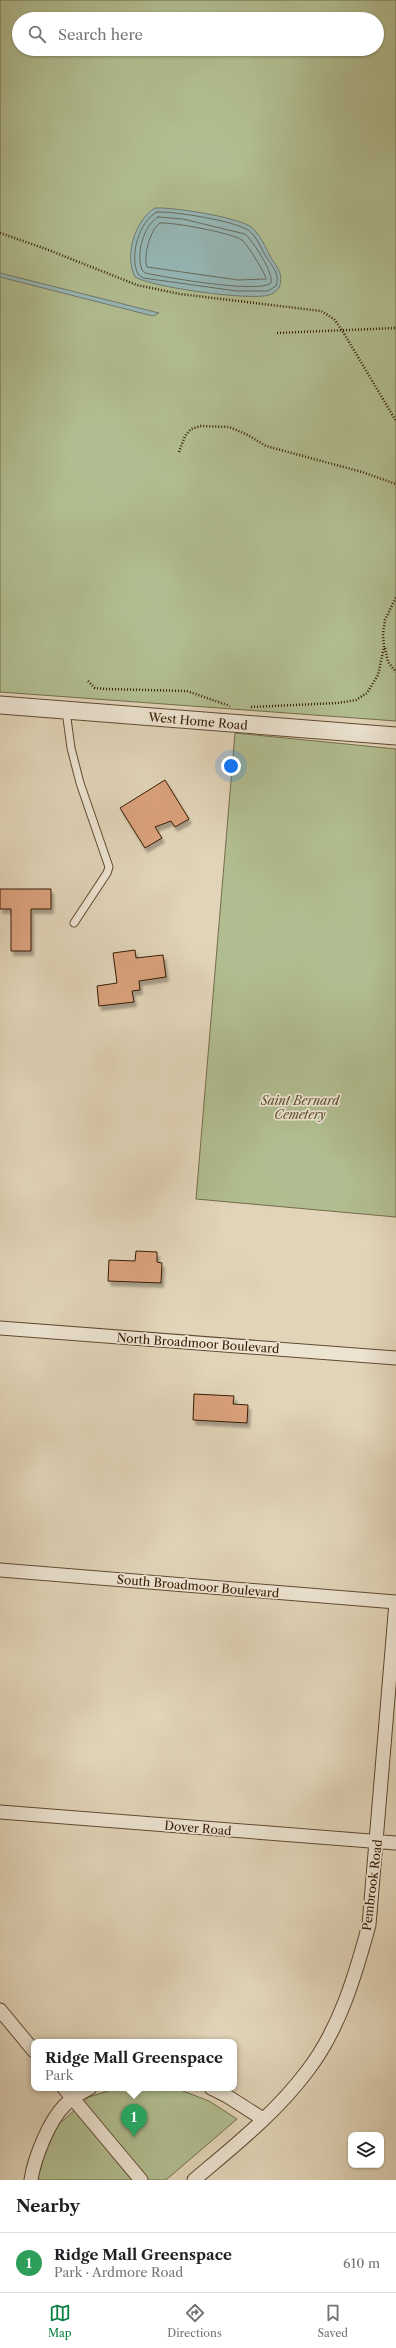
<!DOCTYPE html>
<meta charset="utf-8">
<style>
body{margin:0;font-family:"Libre Caslon Text",serif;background:#f6f6f6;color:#202124}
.controls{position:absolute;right:12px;bottom:12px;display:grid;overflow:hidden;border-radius:8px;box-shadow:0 1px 3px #0004}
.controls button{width:36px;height:36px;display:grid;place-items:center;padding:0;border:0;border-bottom:1px solid #e0e0e0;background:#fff;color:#202124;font:20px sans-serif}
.you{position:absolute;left:231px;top:766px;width:14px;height:14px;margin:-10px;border:3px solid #fff;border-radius:50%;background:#1a73e8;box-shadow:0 0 0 6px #1a73e833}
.badge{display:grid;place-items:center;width:26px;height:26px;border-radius:50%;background:#0b8043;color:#fff;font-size:13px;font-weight:700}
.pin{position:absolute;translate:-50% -33px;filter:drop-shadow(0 1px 2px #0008)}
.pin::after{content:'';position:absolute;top:21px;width:14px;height:12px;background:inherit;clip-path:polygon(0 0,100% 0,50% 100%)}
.popup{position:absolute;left:31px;top:2039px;width:206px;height:52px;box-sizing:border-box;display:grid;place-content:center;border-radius:8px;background:#fff;filter:drop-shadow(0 1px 3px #0005);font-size:13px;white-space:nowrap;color:#757577}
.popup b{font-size:15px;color:#202124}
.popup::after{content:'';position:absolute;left:50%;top:100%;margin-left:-8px;border:8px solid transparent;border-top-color:#fff}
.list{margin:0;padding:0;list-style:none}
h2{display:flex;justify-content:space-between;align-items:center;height:52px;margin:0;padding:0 16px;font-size:17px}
h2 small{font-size:13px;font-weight:400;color:#757577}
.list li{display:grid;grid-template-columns:26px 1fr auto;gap:12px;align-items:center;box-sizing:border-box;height:60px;padding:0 16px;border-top:1px solid #e0e0e0}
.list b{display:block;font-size:15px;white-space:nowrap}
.list p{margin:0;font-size:13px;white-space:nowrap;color:#757577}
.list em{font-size:13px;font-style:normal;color:#757577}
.icon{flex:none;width:22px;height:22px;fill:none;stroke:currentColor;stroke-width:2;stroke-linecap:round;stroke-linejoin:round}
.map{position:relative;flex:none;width:396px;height:2180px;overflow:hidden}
.search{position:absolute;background:#fff;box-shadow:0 1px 3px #0004;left:12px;right:12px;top:12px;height:44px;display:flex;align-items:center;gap:10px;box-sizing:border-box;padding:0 14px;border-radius:22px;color:#757577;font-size:15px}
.sheet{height:112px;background:#fff}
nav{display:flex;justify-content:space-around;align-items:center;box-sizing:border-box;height:56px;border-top:1px solid #e0e0e0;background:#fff;font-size:11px;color:#757577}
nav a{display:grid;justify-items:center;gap:2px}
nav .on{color:#0b8043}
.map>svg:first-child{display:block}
.green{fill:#b1bd90;stroke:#746c4a;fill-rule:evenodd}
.water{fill:#96b7b7;stroke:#70796f}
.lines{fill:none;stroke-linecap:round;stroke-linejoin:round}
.shore{stroke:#666a5d;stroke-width:1}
.building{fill:#daa27d;stroke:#361c03;filter:url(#shadow)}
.service-casing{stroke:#614a30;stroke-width:9}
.minor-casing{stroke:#614a30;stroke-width:15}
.tertiary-casing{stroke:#614a30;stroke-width:19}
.path{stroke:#361c03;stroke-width:2.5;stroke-dasharray:1 2;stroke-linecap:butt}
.service{stroke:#ece3d1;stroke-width:7}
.minor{stroke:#ece3d1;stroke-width:13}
.tertiary{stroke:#ece3d1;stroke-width:17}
.labels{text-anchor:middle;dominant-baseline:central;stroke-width:3.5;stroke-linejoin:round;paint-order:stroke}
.street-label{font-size:12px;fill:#361c03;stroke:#ece3d1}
.park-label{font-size:12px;font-style:italic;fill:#5b4c2d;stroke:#ece3d1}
</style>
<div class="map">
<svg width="396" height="2180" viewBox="0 0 396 2180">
<defs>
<filter id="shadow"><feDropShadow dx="2.5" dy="4.5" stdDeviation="1" flood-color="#0004"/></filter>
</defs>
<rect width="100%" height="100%" fill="#e1d4b8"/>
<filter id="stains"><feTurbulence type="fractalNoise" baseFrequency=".005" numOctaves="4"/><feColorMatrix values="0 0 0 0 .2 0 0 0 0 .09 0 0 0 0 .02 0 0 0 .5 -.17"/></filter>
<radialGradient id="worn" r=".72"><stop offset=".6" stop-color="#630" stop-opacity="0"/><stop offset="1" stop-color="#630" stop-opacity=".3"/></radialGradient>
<path class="green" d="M 0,0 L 396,0 L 396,721 L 0,692 ZM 19,19 L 377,19 L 377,49 L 19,49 Z
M 235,733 L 396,749 L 396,1217 L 196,1199 Z
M 117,2088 L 175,2088 L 209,2101 L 237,2119 L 166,2180 L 37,2180 L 47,2148 L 58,2125 L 89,2097 Z"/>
<path class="water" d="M 155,208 C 172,207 238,217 251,227 C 261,235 265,247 271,258 C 278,268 284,275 279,288 C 276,291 273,294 269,295 C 250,301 151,287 135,277 C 124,256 135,220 155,208 Z
M 0,273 L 159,313 L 153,316 L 0,277 Z"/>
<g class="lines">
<path class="shore" d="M 157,212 C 174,211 234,221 248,230 C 257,236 261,249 267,258 C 273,267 280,274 276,286 L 268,291 L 237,291 L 143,278 L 138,274 C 129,256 139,221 157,212 Z
M 158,217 L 183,219 L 245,234 C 253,241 274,273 271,283 C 259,294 164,277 145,273 L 142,270 C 136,254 143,226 158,217 Z
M 160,223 C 173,222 232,233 242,240 C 247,244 266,274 266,279 L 238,280 L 147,267 C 143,257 150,229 160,223 Z"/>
</g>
<path class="building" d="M 165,780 L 189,819 L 175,827 L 171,821 L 155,827 L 162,838 L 145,848 L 120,808 Z
M 0,889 L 51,889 L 51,909 L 31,909 L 31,951 L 11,951 L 11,909 L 0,909 Z
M 135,950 L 136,958 L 163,955 L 166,977 L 139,981 L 140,990 L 132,991 L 134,1002 L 99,1006 L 97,986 L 117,983 L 113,953 Z
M 136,1251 L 157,1252 L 157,1262 L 162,1263 L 161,1283 L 108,1281 L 109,1260 L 135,1261 Z
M 194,1394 L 234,1396 L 233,1404 L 248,1405 L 247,1423 L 193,1420 Z"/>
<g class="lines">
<g class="service-casing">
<path id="service" d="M 66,711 L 71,748 L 80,783 L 109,867 L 107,873 L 74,923"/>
</g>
<g class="minor-casing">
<path id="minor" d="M 0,1328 L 396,1358
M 0,1570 L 396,1602
M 0,1812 L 396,1843
M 0,2010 L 34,2051
M 64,2088 L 141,2180
M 211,2088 L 227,2096 L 263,2119
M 31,2180 C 34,2159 49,2121 64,2106 C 71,2098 80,2093 90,2088
M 194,2180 C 234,2146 276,2113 308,2070 C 340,2028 355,1976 369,1925 L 396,1602"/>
</g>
<g class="tertiary-casing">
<path id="tertiary" d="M 0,705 L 396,736"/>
</g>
<path class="path" d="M 0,233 L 46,249 L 137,285 L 180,294 L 321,311 L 334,319 L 342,330 L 396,421
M 277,333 L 396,328
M 179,452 L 185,436 L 191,429 L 201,426 L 229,427 L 246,434 L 266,446 L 362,472 L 396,484
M 385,648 L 388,662 L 396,672
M 88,681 L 95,688 L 107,689 L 187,691 L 230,706
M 251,707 L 338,703 L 356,700 L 367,693 L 378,675 L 384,647 L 383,634 L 385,620 L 396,597"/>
<use href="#service" class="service"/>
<use href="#minor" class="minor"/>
<use href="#tertiary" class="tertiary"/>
</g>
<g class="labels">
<g class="street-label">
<text transform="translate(198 721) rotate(5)">West Home Road</text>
<text transform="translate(198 1343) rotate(4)">North Broadmoor Boulevard</text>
<text transform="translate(198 1586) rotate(5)">South Broadmoor Boulevard</text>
<text transform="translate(198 1828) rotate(5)">Dover Road</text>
<text transform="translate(372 1885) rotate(-83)">Pembrook Road</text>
</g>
<g class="park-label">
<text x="300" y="1100">Saint Bernard<tspan x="300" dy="14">Cemetery</tspan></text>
</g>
</g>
<rect width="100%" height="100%" filter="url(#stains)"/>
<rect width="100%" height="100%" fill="url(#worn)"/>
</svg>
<div class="controls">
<button><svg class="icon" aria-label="layers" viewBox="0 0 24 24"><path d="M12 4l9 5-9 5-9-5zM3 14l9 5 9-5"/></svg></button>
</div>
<div class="you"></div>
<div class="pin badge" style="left:134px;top:2137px;background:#2e9e5b">1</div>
<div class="popup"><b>Ridge Mall Greenspace</b>Park</div>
<div class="search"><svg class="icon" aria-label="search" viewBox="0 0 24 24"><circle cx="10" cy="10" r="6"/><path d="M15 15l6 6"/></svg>Search here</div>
</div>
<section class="sheet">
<h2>Nearby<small></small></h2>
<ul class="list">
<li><span class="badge" style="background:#2e9e5b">1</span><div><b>Ridge Mall Greenspace</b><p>Park · Ardmore Road</p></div><em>610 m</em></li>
</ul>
</section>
<nav>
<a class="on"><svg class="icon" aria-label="map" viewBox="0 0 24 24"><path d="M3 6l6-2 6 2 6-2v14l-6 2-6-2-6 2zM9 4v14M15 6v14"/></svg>Map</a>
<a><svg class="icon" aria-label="directions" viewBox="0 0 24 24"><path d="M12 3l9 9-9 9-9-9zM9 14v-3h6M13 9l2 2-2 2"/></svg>Directions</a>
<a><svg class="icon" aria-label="saved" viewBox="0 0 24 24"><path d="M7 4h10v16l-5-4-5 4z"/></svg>Saved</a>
</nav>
